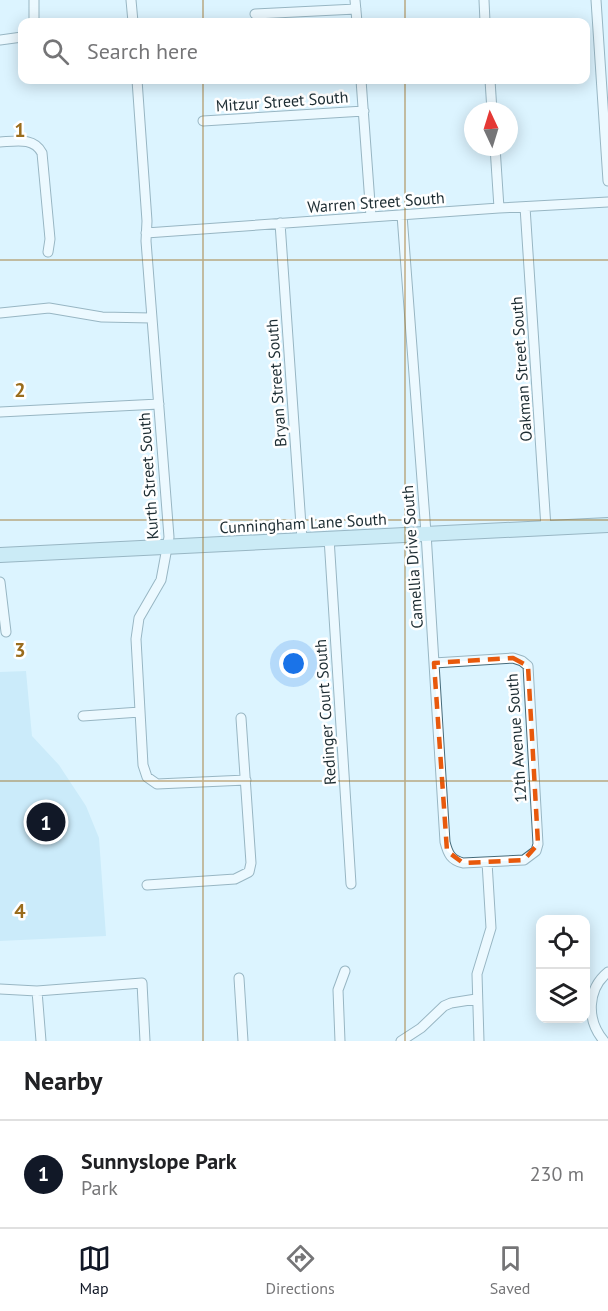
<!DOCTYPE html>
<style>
body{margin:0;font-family:"PT Sans",sans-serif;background:#f6f6f6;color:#202124}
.controls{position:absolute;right:18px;bottom:18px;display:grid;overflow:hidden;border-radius:12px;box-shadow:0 3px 15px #0003}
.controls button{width:54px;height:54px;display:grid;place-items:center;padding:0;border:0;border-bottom:2px solid #e0e0e0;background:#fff;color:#202124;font:30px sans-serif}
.compass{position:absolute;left:464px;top:102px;width:54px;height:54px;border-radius:50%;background:#fff;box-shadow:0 3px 15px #0003;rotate:356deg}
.you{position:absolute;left:294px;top:664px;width:21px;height:21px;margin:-15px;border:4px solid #fff;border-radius:50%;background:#1a73e8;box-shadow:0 0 0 9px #1a73e833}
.badge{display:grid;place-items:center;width:39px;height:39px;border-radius:50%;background:#111827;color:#fff;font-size:20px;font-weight:700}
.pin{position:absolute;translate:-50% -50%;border:3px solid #fff;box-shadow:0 2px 6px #0006}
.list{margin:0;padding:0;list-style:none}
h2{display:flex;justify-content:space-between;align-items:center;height:78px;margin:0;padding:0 24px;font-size:26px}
h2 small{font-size:20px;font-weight:400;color:#757577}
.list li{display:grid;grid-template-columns:39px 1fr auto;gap:18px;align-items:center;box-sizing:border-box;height:108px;padding:0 24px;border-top:2px solid #e0e0e0}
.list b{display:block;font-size:22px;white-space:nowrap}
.list p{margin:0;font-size:20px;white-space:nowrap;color:#757577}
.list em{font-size:20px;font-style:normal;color:#757577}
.icon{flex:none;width:33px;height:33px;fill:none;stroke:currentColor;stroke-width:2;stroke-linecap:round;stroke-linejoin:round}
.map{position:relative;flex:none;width:608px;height:1041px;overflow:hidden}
.search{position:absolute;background:#fff;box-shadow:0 3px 15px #0003;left:18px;right:18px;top:18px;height:66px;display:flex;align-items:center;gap:15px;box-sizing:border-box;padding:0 21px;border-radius:12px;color:#757577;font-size:22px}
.sheet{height:186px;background:#fff}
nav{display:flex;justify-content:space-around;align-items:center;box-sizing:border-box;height:84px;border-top:2px solid #e0e0e0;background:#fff;font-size:16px;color:#757577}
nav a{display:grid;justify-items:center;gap:3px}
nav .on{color:#111827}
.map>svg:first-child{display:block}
.green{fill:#b6e1f3}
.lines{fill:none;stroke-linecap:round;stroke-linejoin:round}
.street-casing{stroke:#456b7b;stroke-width:11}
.secondary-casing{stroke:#456b7b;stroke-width:16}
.street{stroke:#fff;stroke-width:9}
.secondary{stroke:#b5e0ec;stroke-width:14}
.marked{fill:none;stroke:#e8590c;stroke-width:4.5;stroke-dasharray:12 8;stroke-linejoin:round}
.grid{fill:none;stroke:#9a6c1c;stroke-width:1.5;stroke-opacity:0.55}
.labels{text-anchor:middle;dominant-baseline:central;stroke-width:5;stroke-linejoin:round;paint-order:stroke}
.street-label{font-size:16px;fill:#1c2c32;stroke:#fff}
.grid-label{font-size:20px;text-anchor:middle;font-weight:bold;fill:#9a6c1c;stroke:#fff;stroke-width:5;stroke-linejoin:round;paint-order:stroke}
</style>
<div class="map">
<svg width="608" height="1041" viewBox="0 0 608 1041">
<rect width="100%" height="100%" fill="#dcf4ff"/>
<path class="green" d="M 26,671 L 32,736 L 59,765 L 86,806 L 99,838 L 106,936 L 0,941 L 0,672 Z"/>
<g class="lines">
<g class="street-casing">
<path id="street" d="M 34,0 L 34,22
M 131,0 L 133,22
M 355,0 L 357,22
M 484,0 L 485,22
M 596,0 L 608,181
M 255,14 L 356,9
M 0,40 L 22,37
M 137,80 L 147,221 L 146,241 L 169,537 L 161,580 L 139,618 L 136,639 L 143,765 L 147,777 L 157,784 L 246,780
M 361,80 L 371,217
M 490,80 L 492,111
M 203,121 L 364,111
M 0,142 C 16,141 34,137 42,153 L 50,239 L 48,252
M 495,147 L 499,208
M 525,207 L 546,528
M 402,215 L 426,533 L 445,842 C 448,854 451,860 463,863 L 524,860 L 536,851 L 538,844 L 528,666 L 522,661 L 513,658 L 434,663
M 280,223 L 302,540
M 146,233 L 499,208 L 608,202
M 0,313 L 49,308 L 102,317 L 151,318
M 0,412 L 159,404
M 329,538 L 351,884
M 0,582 L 6,632
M 83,716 L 140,712
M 147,885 L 235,879 L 249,872 L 251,863 L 241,718
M 239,978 L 243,1041
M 0,989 L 37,991 L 142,983 L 145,1041
M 37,991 L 41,1041
M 340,1041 L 338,990 L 345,971
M 401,1041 L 421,1028 L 444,1006 L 451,1003 L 476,999
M 479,1041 L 477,974 L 491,928 L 487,862
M 604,1041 C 586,1020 587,989 608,972"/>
</g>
<g class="secondary-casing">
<path id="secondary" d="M 0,555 L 608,525"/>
</g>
<use href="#street" class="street"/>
<use href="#secondary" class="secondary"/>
</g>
<path d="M0 0H608V1041H0ZM 513,658 L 528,666 L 538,844 L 524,860 L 463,863 L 447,851 L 434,663 Z" fill="#dcf4ff" fill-opacity=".55" fill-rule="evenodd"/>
<path class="marked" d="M 513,658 L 528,666 L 538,844 L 524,860 L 463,863 L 447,851 L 434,663 Z"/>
<path class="grid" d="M 203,0 L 203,22M 405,0 L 405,22M 203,80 L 203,1041M 405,80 L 405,1041M 0,260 L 608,260M 0,520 L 608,520M 0,781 L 608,781"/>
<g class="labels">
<g class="street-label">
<text transform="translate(282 101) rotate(-4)">Mitzur Street South</text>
<text transform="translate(376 202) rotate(-4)">Warren Street South</text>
<text transform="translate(521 369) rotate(-94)">Oakman Street South</text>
<text transform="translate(276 383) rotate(-94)">Bryan Street South</text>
<text transform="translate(148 476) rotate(-94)">Kurth Street South</text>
<text transform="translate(303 523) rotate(-3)">Cunningham Lane South</text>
<text transform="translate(412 557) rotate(-94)">Camellia Drive South</text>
<text transform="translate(325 712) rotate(-94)">Redinger Court South</text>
<text transform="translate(516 738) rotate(-94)">12th Avenue South</text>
</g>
</g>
<g class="grid-label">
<text x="20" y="137">1</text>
<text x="20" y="397">2</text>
<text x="20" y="657">3</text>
<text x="20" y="918">4</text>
</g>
</svg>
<div class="controls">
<button><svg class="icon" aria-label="locate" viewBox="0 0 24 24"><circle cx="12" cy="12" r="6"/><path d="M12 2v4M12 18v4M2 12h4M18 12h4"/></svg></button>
<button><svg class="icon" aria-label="layers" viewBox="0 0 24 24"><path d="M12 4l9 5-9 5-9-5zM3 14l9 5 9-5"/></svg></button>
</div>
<svg class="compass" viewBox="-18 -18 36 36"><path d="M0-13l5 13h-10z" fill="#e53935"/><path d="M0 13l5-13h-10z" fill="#757577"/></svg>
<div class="you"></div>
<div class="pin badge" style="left:46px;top:822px">1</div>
<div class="search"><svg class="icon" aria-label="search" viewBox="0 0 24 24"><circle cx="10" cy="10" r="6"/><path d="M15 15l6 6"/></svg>Search here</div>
</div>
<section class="sheet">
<h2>Nearby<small></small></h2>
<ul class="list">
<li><span class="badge">1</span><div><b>Sunnyslope Park</b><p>Park</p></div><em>230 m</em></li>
</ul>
</section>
<nav>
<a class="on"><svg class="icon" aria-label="map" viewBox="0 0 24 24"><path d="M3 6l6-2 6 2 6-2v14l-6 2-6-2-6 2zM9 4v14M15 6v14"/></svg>Map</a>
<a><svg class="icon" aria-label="directions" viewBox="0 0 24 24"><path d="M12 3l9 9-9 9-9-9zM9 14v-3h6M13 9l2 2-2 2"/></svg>Directions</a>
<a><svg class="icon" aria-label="saved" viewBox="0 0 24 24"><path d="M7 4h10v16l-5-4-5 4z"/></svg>Saved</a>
</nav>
